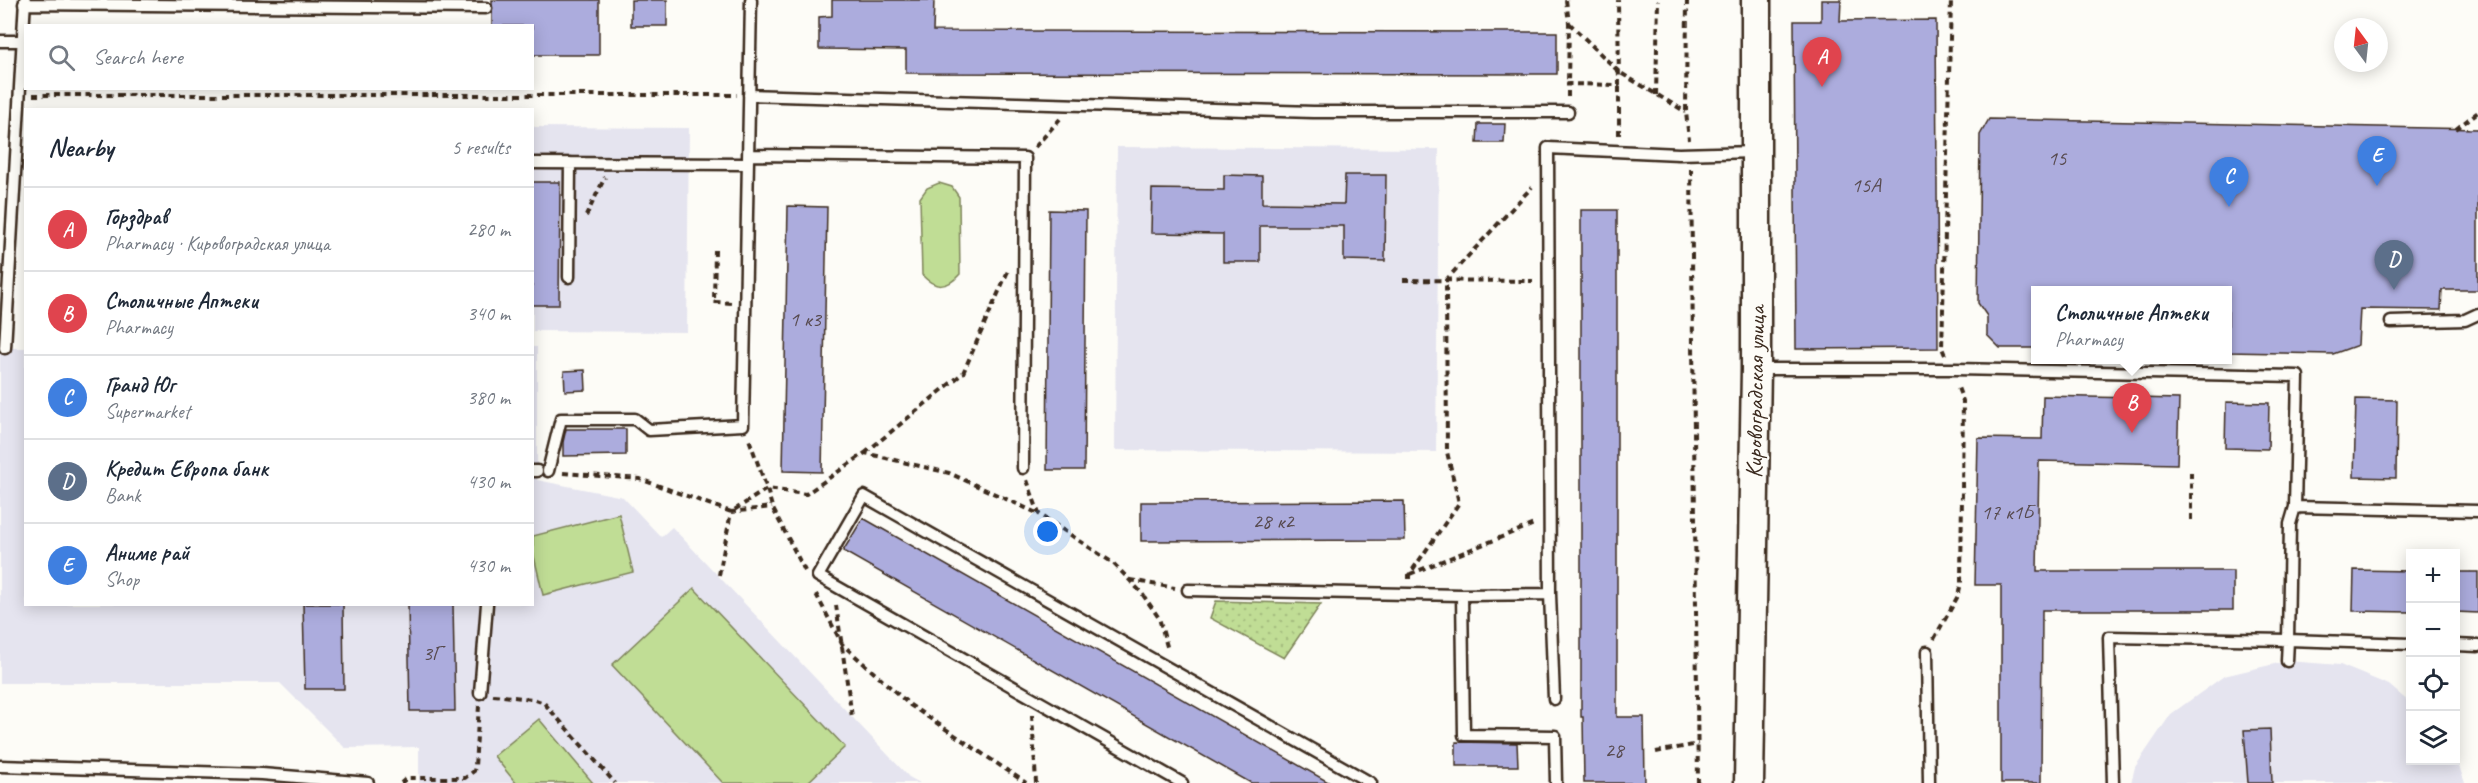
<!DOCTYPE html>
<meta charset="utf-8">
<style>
body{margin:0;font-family:Caveat,sans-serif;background:#f6f6f7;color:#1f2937}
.controls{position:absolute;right:18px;bottom:18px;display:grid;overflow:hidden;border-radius:0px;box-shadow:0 3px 15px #0003}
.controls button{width:54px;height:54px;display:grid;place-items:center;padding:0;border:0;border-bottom:2px solid #e0e1e3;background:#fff;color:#1f2937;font:30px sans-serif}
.compass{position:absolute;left:2334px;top:18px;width:54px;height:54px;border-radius:50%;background:#fff;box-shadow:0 3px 15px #0003;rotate:345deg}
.you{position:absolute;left:1048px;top:532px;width:21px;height:21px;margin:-15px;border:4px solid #fff;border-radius:50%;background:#1a73e8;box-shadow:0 0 0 9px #1a73e833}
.badge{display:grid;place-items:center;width:39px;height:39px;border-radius:50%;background:#d93025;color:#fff;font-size:20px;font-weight:700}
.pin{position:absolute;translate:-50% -50px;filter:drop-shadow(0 2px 3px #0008)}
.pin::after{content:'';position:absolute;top:32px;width:21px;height:18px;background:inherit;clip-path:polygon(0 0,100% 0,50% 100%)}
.popup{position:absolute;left:2031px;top:286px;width:201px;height:78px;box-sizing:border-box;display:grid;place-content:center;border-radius:0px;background:#fff;filter:drop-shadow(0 2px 4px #0005);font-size:20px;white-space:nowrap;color:#747a83}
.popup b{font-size:22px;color:#1f2937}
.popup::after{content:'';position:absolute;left:50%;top:100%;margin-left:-12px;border:12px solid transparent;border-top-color:#fff}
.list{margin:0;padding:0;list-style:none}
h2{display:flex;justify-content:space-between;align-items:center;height:78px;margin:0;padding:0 24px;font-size:26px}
h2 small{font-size:20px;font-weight:400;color:#747a83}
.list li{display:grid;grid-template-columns:39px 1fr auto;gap:18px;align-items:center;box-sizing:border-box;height:84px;padding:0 24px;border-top:2px solid #e0e1e3}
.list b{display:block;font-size:22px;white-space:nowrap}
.list p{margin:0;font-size:20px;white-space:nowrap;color:#747a83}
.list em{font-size:20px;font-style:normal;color:#747a83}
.icon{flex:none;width:33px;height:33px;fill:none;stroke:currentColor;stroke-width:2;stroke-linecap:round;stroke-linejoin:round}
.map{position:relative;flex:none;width:2478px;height:783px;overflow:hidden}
.search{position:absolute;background:#fff;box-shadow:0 3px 15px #0003;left:24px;top:24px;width:510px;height:66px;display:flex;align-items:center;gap:15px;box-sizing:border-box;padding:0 21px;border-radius:0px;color:#747a83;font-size:22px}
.panel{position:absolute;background:#fff;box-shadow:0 3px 15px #0003;left:24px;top:108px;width:510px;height:498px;border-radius:0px}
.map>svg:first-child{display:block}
.built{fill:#e5e4ef}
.park{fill:url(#park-dots);stroke:#7e845a;stroke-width:1.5}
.garden{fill:#c0dd95;stroke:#7e845a;stroke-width:1.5}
.building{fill:#acacdd;stroke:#3b2a1e;stroke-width:1.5}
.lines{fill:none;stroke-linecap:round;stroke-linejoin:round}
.lane-casing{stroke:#3b2a1e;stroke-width:15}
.secondary-casing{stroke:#3b2a1e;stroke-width:33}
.path{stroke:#3b2a1e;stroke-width:4;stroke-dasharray:6 4.5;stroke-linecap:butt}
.lane{stroke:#fdfcf7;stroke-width:10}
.secondary{stroke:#fdfcf7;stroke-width:28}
.labels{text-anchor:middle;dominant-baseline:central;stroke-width:4.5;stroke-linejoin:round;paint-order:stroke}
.number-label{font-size:21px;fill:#574a4e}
.street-label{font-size:24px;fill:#3b2a1e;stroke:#fdfcf7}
</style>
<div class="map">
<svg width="2478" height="783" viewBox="0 0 2478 783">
<defs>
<pattern id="park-dots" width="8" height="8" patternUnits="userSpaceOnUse" patternTransform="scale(1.5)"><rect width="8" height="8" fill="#c0dd95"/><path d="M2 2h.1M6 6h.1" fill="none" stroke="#a6be80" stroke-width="1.8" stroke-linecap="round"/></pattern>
</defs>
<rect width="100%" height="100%" fill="#fdfcf7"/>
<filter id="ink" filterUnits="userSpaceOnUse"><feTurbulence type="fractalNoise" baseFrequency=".0167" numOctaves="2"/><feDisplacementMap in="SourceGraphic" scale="12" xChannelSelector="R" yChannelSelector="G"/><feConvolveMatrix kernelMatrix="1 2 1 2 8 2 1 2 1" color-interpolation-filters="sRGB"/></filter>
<g filter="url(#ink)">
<path class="built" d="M 533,127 L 689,128 L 687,332 L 533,331 Z
M 1117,147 L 1439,149 L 1436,452 L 1115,450 Z
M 532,347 L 537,347 L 537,480 L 623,497 L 661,537 L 672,527 L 909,777 L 920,783 L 419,783 L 419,747 L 345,748 L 280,683 L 0,683 L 0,348 L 25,348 L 26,604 L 532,604 Z
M 2287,661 L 2340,665 L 2389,685 L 2410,703 L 2410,760 L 2456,760 L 2456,758 L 2465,783 L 2131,783 L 2135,767 L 2171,714 L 2224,676 Z"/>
<path class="park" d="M 1216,601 L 1321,604 L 1284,658 L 1210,618 Z"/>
<path class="garden" d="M 939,183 L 952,187 L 959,197 L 960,274 C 947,289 935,289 922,275 L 920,198 L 927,188 Z
M 619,514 L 633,572 L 543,595 L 533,552 L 533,536 Z
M 694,588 L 845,747 L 807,783 L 723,783 L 612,665 Z
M 539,719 L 593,783 L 516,783 L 494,756 Z"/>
<path class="building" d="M 492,0 L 599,0 L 599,55 L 532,55 L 532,26 L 492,26 Z
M 631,0 L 667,0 L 667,26 L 631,26 Z
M 832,0 L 934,0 L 933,31 L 1557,32 L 1557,74 L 906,73 L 906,50 L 819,49 L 819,17 L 832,16 Z
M 1821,0 L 1841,0 L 1840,21 L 1936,20 L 1938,348 L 1796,349 L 1794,21 L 1821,21 Z
M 1989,119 L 2478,129 L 2478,290 L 2442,290 L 2441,310 L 2360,309 L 2358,345 L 2333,354 L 2228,352 L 2228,291 L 2036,291 L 2036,348 L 2000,348 L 1987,335 L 1987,316 L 1978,303 L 1980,135 Z
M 1478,124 L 1505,124 L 1504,143 L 1477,143 Z
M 1224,175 L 1262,176 L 1262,203 L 1344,204 L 1345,175 L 1386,175 L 1385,261 L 1344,260 L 1344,226 L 1260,226 L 1260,262 L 1223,262 L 1223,234 L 1151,233 L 1152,189 L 1224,190 Z
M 532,182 L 560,182 L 559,305 L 532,305 Z
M 788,206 L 827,207 L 822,472 L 783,471 Z
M 1049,210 L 1086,211 L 1084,470 L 1047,470 Z
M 1581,210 L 1617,210 L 1617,717 L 1644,717 L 1645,783 L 1584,783 L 1583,717 L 1581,717 Z
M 585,370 L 586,390 L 565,391 L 564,371 Z
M 2043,396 L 2179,399 L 2177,464 L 2039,461 L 2037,571 L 2233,571 L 2233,610 L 2042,610 L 2041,783 L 2001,783 L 2001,585 L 1975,585 L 1978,438 L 2042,439 Z
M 2356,399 L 2397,400 L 2396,478 L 2354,477 Z
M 2226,402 L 2269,403 L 2268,449 L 2225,448 Z
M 566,429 L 626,429 L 626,455 L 563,456 L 563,442 Z
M 1404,501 L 1405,540 L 1141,541 L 1141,502 Z
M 863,518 L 1330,783 L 1251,783 L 843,551 Z
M 2354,570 L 2410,571 L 2410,612 L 2353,611 Z
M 2456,572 L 2478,572 L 2478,613 L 2456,612 Z
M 303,604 L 343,604 L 344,689 L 305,689 Z
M 408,604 L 453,604 L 455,711 L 410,711 Z
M 2270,729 L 2272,783 L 2248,783 L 2244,730 Z
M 1456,742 L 1517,743 L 1518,766 L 1456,766 Z"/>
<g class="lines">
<g class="lane-casing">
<path id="lane" d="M 24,4 L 486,8
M 0,41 L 22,41
M 749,95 L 1313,112 L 1568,112
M 749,155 L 1025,158 L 1023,468
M 532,163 L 748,164
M 569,277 L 570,163
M 2391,322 L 2465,320 L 2478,314
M 5,348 L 25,0
M 1756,369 L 1955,369 L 2298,376 L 2295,507 L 2478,511
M 532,471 L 537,471
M 548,471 L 561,419 L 635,419 L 649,430 L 743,425 L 751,0
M 1188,590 L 1462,595 L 1550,594
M 1462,595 L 1464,735 L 1555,736 L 1556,783
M 2456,645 L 2478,646
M 1927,652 L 1929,783
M 2287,661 L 2288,640 L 2410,644
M 480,693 L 487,604
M 1554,699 L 1550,594 L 1548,148 L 1679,154 L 1754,152
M 0,766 L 262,774 L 368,783
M 1182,783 L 818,576 L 864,496 L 1371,783
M 2113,783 L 2109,637 L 2288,640 L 2290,524 L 2295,507"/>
</g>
<g class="secondary-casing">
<path id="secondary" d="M 1749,783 L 1756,369 L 1756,0"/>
</g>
<path class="path" d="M 1566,0 L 1569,23 L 1568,84
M 1687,0 L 1686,112 L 1689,140
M 1569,23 L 1619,72 L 1686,112
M 33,95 L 737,95
M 1656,95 L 1658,0
M 1568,97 L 1568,84 L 1619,85 L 1618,0
M 2456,129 L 2478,112
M 1619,135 L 1619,85
M 1035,147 L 1060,119
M 1691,169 L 1698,783
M 586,216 L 605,177
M 715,250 L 714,302 L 732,303
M 1403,280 L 1533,281
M 1945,355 L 1942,348 L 1951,0
M 865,453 L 963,373 L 1008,271
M 563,473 L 640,479 L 731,512 L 767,489 L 749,439
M 1027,480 L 1039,514 L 1113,563 L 1141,592 L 1159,618 L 1168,650
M 2191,520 L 2191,469
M 805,571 L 772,507 L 767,489 L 806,494 L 865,453 L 949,473 L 1039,514
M 1410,574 L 1534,524
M 719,575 L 731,512 L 772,507
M 1409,579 L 1409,575 L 1459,503 L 1447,452 L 1446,280 L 1532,187
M 1130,580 L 1175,588
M 816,594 L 842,644 L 910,705 L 1026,783
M 836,605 L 852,717
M 1934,639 L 1958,596 L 1961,583 L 1963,401 L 1957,385
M 493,695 L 533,699 L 544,703 L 615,783
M 1032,715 L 1036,783
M 1656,752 L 1698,744
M 401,783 L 407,778 L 465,778 L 474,771 L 475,766 L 479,706"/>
<use href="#lane" class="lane"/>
<use href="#secondary" class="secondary"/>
</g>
</g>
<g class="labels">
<g class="number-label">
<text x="2057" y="158">15</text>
<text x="1866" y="185">15А</text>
<text x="805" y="319">1 к3</text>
<text x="2007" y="512">17 к1Б</text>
<text x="1273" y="521">28 к2</text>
<text x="432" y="653">3Г</text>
<text x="1614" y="750">28</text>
</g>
<g class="street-label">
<text transform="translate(1755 392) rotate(-89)">Кировоградская улица</text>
</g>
</g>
</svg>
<div class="controls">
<button>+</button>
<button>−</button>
<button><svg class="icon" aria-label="locate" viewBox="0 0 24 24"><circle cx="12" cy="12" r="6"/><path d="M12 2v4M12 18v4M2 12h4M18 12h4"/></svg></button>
<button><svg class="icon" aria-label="layers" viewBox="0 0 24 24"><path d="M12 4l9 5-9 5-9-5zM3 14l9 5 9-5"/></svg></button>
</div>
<svg class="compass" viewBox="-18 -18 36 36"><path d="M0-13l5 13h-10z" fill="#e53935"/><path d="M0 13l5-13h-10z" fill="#747a83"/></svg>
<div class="you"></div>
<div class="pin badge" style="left:1822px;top:87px;background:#e0444e">A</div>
<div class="pin badge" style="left:2132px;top:433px;background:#e0444e">B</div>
<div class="popup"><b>Столичные Аптеки</b>Pharmacy</div>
<div class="pin badge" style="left:2229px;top:207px;background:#3f7fe0">C</div>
<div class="pin badge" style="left:2394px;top:290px;background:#5c6f8a">D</div>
<div class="pin badge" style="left:2377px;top:186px;background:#3f7fe0">E</div>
<div class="search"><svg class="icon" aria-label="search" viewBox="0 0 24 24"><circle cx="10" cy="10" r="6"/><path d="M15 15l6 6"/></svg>Search here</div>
<section class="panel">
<h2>Nearby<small>5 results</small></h2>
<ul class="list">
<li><span class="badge" style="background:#e0444e">A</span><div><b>Горздрав</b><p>Pharmacy · Кировоградская улица</p></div><em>280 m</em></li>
<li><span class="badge" style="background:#e0444e">B</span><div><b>Столичные Аптеки</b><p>Pharmacy</p></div><em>340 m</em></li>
<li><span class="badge" style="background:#3f7fe0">C</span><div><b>Гранд Юг</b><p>Supermarket</p></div><em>380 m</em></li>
<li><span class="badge" style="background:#5c6f8a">D</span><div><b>Кредит Европа банк</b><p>Bank</p></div><em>430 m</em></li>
<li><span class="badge" style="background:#3f7fe0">E</span><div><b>Аниме рай</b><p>Shop</p></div><em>430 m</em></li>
</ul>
</section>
</div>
